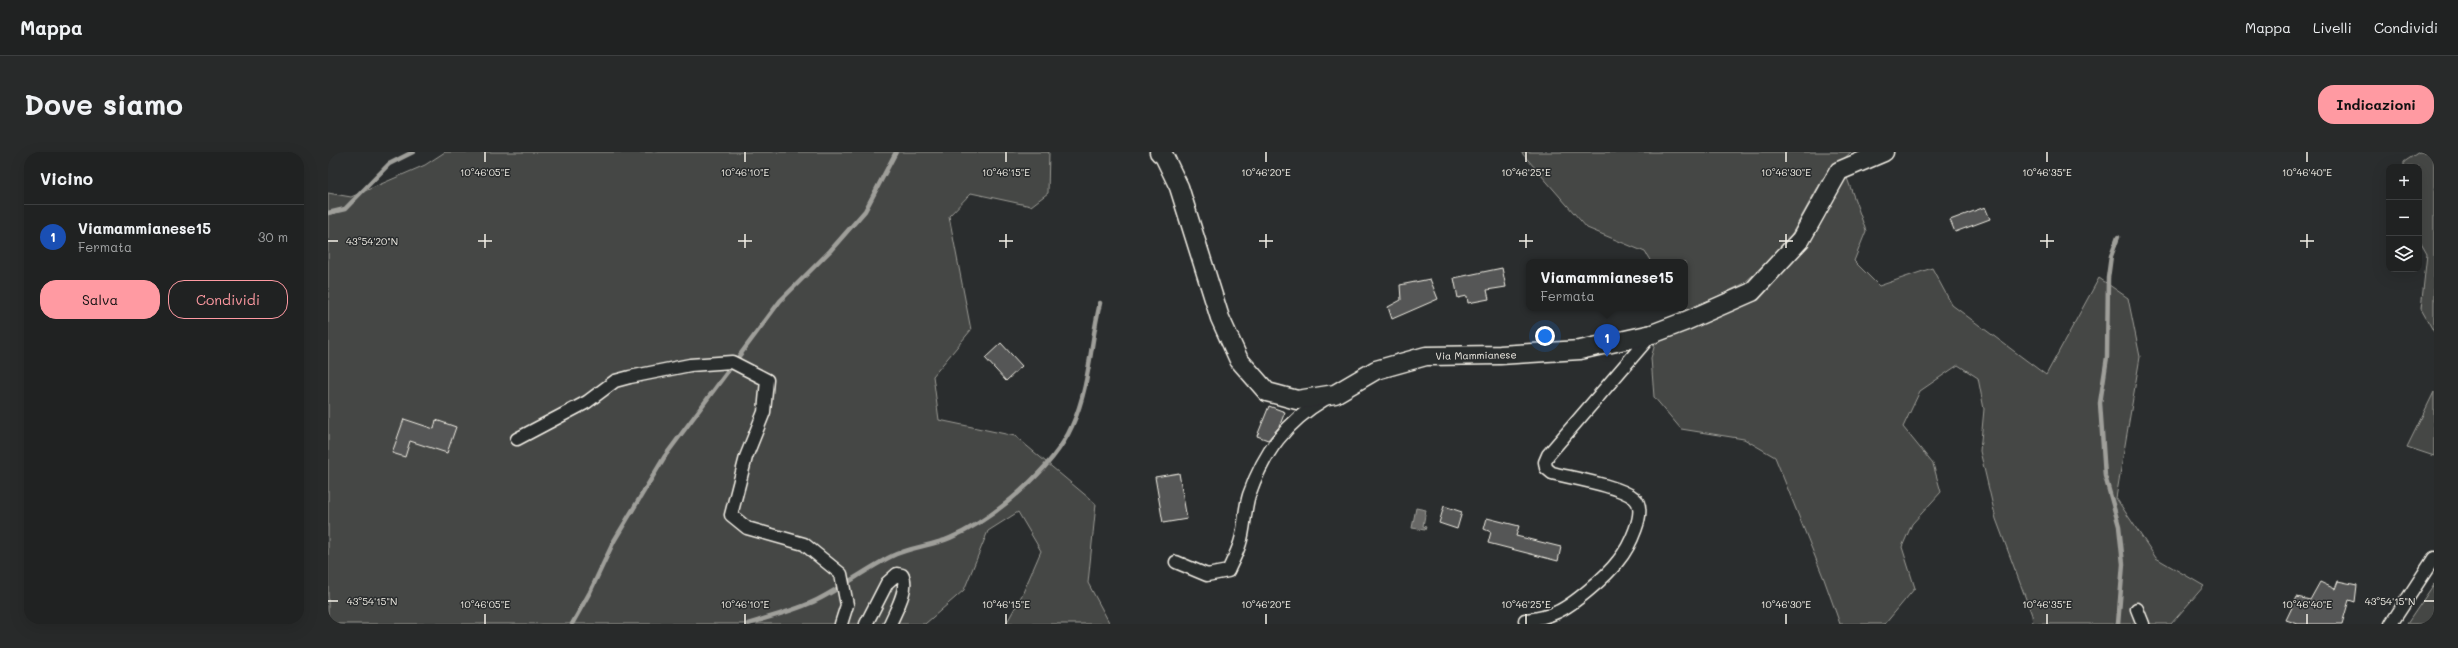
<!DOCTYPE html>
<html lang="it">
<meta charset="utf-8">
<style>
body{margin:0;font-family:Mali,sans-serif;background:#282a2a;color:#f1f3f6}
.controls{position:absolute;right:12px;top:12px;display:grid;overflow:hidden;border-radius:8px;box-shadow:0 4px 16px #0002}
.controls button{width:36px;height:36px;display:grid;place-items:center;padding:0;border:0;border-bottom:1px solid #3d3f40;background:#202222;color:#f1f3f6;font:20px sans-serif}
.you{position:absolute;left:1217px;top:184px;width:14px;height:14px;margin:-10px;border:3px solid #fff;border-radius:50%;background:#1a73e8;box-shadow:0 0 0 6px #1a73e833}
.badge{display:grid;place-items:center;width:26px;height:26px;border-radius:50%;background:#ff9aa2;color:#fff;font-size:13px;font-weight:700}
.pin{position:absolute;translate:-50% -33px;filter:drop-shadow(0 1px 2px #0008)}
.pin::after{content:'';position:absolute;top:21px;width:14px;height:12px;background:inherit;clip-path:polygon(0 0,100% 0,50% 100%)}
.popup{position:absolute;left:1198px;top:107px;width:162px;height:52px;box-sizing:border-box;display:grid;place-content:center;border-radius:8px;background:#202222;filter:drop-shadow(0 1px 3px #0005);font-size:13px;white-space:nowrap;color:#a2a4a5}
.popup b{font-size:15px;color:#f1f3f6}
.popup::after{content:'';position:absolute;left:50%;top:100%;margin-left:-8px;border:8px solid transparent;border-top-color:#202222}
.list{margin:0;padding:0;list-style:none}
h2{display:flex;justify-content:space-between;align-items:center;height:52px;margin:0;padding:0 16px;font-size:17px}
h2 small{font-size:13px;font-weight:400;color:#a2a4a5}
.list li{display:grid;grid-template-columns:26px 1fr auto;gap:12px;align-items:center;box-sizing:border-box;height:64px;padding:0 16px;border-top:1px solid #3d3f40}
.list b{display:block;font-size:15px;white-space:nowrap}
.list p{margin:0;font-size:13px;white-space:nowrap;color:#a2a4a5}
.list em{font-size:13px;font-style:normal;color:#a2a4a5}
.actions{display:flex;gap:8px;padding:12px 16px}
.actions a{flex:1;padding:9px 0;border:1px solid #ff9aa2;border-radius:16px;text-align:center;font-size:14px;color:#ff9aa2}
.actions .main{background:#ff9aa2;color:#111}
.icon{flex:none;width:22px;height:22px;fill:none;stroke:currentColor;stroke-width:2;stroke-linecap:round;stroke-linejoin:round}
.map{position:relative;flex:none;width:2106px;height:472px;overflow:hidden;border-radius:16px}
header{display:flex;align-items:center;gap:24px;box-sizing:border-box;height:56px;padding:0 20px;background:#202222;border-bottom:1px solid #3d3f40}
header strong{font-size:19px}
nav{display:flex;gap:22px;margin-inline-start:auto;font-size:14px}
.intro{display:flex;align-items:center;justify-content:space-between;box-sizing:border-box;height:96px;padding:0 24px}
h1{margin:0;font-size:28px}
.button{padding:10px 18px;border-radius:16px;background:#ff9aa2;color:#111;font-size:14px;font-weight:700}
main{display:flex;gap:24px;padding:0 24px}
aside{flex:1;background:#202222;border-radius:16px;box-shadow:0 4px 16px #0002}
.map>svg:first-child{display:block}
.green{fill:#444645;stroke:#9c9c96}
.water{fill:#676866;stroke:#9f9f9a}
.lines{fill:none;stroke-linecap:round;stroke-linejoin:round}
.stream{stroke:#9f9f9a;stroke-width:4.5}
.building{fill:#555756;stroke:#f4f1e8}
.street-casing{stroke:#f4f1e8;stroke-width:15}
.secondary-casing{stroke:#f4f1e8;stroke-width:21}
.street{stroke:#2a2d2e;stroke-width:12}
.secondary{stroke:#2a2d2e;stroke-width:18}
.ticks{fill:none;stroke:#f4f1e8;stroke-width:1.5}
.labels{text-anchor:middle;dominant-baseline:central;stroke-width:3;stroke-linejoin:round;paint-order:stroke}
.street-label{font-size:10px;fill:#f4f1e8;stroke:#2a2d2e}
.ticks-label{font-size:10px;text-anchor:middle;fill:#f4f1e8;stroke:#2a2d2e;stroke-width:3;stroke-linejoin:round;paint-order:stroke}
</style>
<header>
<strong>Mappa</strong>
<nav><a>Mappa</a><a>Livelli</a><a>Condividi</a></nav>
</header>
<div class="intro"><h1>Dove siamo</h1><a class="button">Indicazioni</a></div>
<main>
<aside>
<h2>Vicino<small></small></h2>
<ul class="list">
<li><span class="badge" style="background:#1a4fb4">1</span><div><b>Viamammianese15</b><p>Fermata</p></div><em>30 m</em></li>
</ul>
<div class="actions"><a class="main">Salva</a><a>Condividi</a></div>
</aside>
<div class="map">
<svg width="2106" height="472" viewBox="0 0 2106 472">
<rect width="100%" height="100%" fill="#2a2d2e"/>
<filter id="ink" filterUnits="userSpaceOnUse"><feTurbulence type="fractalNoise" baseFrequency=".025" numOctaves="2"/><feDisplacementMap in="SourceGraphic" scale="8" xChannelSelector="R" yChannelSelector="G"/><feConvolveMatrix kernelMatrix="1 2 1 2 8 2 1 2 1" color-interpolation-filters="sRGB"/></filter>
<g filter="url(#ink)">
<path class="green" d="M 117,0 L 721,0 L 720,41 L 703,54 L 643,41 L 621,64 L 643,178 L 605,224 L 611,268 L 687,284 L 768,352 L 760,431 L 782,472 L 678,472 L 694,443 L 713,399 L 690,360 L 660,379 L 636,438 L 597,472 L 0,472 L 0,41 L 23,45 L 97,13 Z
M 1193,0 L 1523,0 L 1495,26 L 1457,94 L 1415,132 L 1354,162 L 1350,156 L 1357,156 L 1357,110 L 1323,110 L 1317,100 L 1259,76 Z
M 2091,0 L 2106,0 L 2106,180 L 2093,157 L 2099,102 L 2091,88 L 2091,15 L 2076,15 L 2076,10 Z
M 1519,26 L 1538,79 L 1526,109 L 1551,134 L 1604,116 L 1624,153 L 1718,223 L 1771,126 L 1800,146 L 1812,205 L 1788,346 L 1828,406 L 1876,434 L 1843,472 L 1705,472 L 1704,463 L 1668,367 L 1652,299 L 1656,257 L 1650,226 L 1630,213 L 1592,239 L 1575,275 L 1605,312 L 1613,340 L 1584,372 L 1574,395 L 1587,436 L 1557,472 L 1512,472 L 1496,427 L 1447,305 L 1416,287 L 1353,277 L 1326,245 L 1323,206 L 1328,188 L 1434,140 Z
M 2106,240 L 2106,304 L 2079,295 Z
M 2106,432 L 2106,472 L 2079,472 Z"/>
<path class="water" d="M 1088,356 L 1098,358 L 1095,374 L 1098,375 L 1097,378 L 1084,376 Z"/>
<g class="lines">
<path class="stream" d="M 0,61 L 17,57 L 61,12 L 85,0
M 244,472 L 262,440 L 286,389 L 337,304 L 452,149 L 502,99 L 537,59 L 568,0
M 420,472 C 443,464 467,459 489,448 C 515,435 538,417 564,404 C 583,395 603,394 622,386 C 665,368 725,317 744,274 C 762,234 762,192 772,151
M 1790,472 L 1795,412 L 1791,374 L 1777,324 L 1772,251 L 1779,205 L 1780,126 L 1783,104 L 1790,85"/>
</g>
<path class="building" d="M 1657,55 L 1662,67 L 1627,80 L 1622,68 Z
M 1174,116 L 1178,135 L 1159,138 L 1161,147 L 1140,151 L 1139,144 L 1130,146 L 1126,126 Z
M 1102,127 L 1110,147 L 1064,167 L 1060,155 L 1073,148 L 1072,133 Z
M 673,191 L 694,214 L 678,229 L 657,206 Z
M 941,254 L 957,260 L 951,275 L 940,288 L 929,284 Z
M 76,267 L 106,277 L 108,268 L 128,275 L 119,301 L 82,289 L 77,305 L 64,301 Z
M 851,321 L 859,367 L 835,371 L 827,325 Z
M 1116,354 L 1134,360 L 1129,377 L 1111,371 Z
M 1159,366 L 1191,374 L 1188,384 L 1233,395 L 1230,409 L 1160,391 L 1163,380 L 1156,377 Z
M 2010,429 L 2029,433 L 2027,450 L 2021,448 L 2014,472 L 1970,472 L 1958,468 L 1969,445 L 1982,448 L 1992,430 L 2007,437 Z"/>
<g class="lines">
<g class="street-casing">
<path id="street" d="M 189,287 L 259,250 L 287,229 L 302,225 L 362,213 L 404,210 L 439,228 L 436,260 L 418,305 L 403,363 L 419,376 L 476,392 L 513,422 L 519,453 L 513,472
M 848,410 L 879,423 L 900,419 C 904,410 909,401 912,391 C 917,376 916,359 921,343 C 936,300 958,270 997,247
M 1809,457 L 1815,472
M 1197,468 C 1208,467 1219,465 1229,460 C 1245,453 1279,424 1290,409 C 1300,397 1321,358 1306,346 C 1292,334 1244,326 1224,321 L 1218,316 L 1217,310 L 1220,303 L 1324,182
M 538,472 L 559,431 L 569,422 L 574,423 C 582,435 567,460 562,472
M 2063,472 L 2106,406"/>
</g>
<g class="secondary-casing">
<path id="secondary" d="M 831,0 L 836,4 L 851,35 L 892,166 L 911,208 L 939,240 L 969,248 L 1007,242 L 1048,218 L 1098,204 L 1172,203 L 1252,198 L 1324,182 L 1358,169 L 1424,140 L 1473,87 L 1511,19 L 1556,0"/>
</g>
<use href="#street" class="street"/>
<use href="#secondary" class="secondary"/>
</g>
</g>
<path class="ticks" d="M 157,0 L 157,10M 417,0 L 417,10M 678,0 L 678,10M 938,0 L 938,10M 1198,0 L 1198,10M 1458,0 L 1458,10M 1719,0 L 1719,10M 1979,0 L 1979,10M 157,82 L 157,96M 417,82 L 417,96M 678,82 L 678,96M 938,82 L 938,96M 1198,82 L 1198,96M 1458,82 L 1458,96M 1719,82 L 1719,96M 1979,82 L 1979,96M 0,89 L 10,89M 150,89 L 164,89M 410,89 L 424,89M 671,89 L 685,89M 931,89 L 945,89M 1191,89 L 1205,89M 1451,89 L 1465,89M 1712,89 L 1726,89M 1972,89 L 1986,89M 0,449 L 10,449M 2096,449 L 2106,449M 157,462 L 157,472M 417,462 L 417,472M 678,462 L 678,472M 938,462 L 938,472M 1198,462 L 1198,472M 1458,462 L 1458,472M 1719,462 L 1719,472M 1979,462 L 1979,472"/>
<g class="labels">
<g class="street-label">
<text transform="translate(1148 203) rotate(-1)">Via Mammianese</text>
</g>
</g>
<g class="ticks-label">
<text x="157" y="24">10°46'05"E</text>
<text x="417" y="24">10°46'10"E</text>
<text x="678" y="24">10°46'15"E</text>
<text x="938" y="24">10°46'20"E</text>
<text x="1198" y="24">10°46'25"E</text>
<text x="1458" y="24">10°46'30"E</text>
<text x="1719" y="24">10°46'35"E</text>
<text x="1979" y="24">10°46'40"E</text>
<text x="44" y="93">43°54'20"N</text>
<text x="44" y="453">43°54'15"N</text>
<text x="2062" y="453">43°54'15"N</text>
<text x="157" y="456">10°46'05"E</text>
<text x="417" y="456">10°46'10"E</text>
<text x="678" y="456">10°46'15"E</text>
<text x="938" y="456">10°46'20"E</text>
<text x="1198" y="456">10°46'25"E</text>
<text x="1458" y="456">10°46'30"E</text>
<text x="1719" y="456">10°46'35"E</text>
<text x="1979" y="456">10°46'40"E</text>
</g>
</svg>
<div class="controls">
<button>+</button>
<button>−</button>
<button><svg class="icon" aria-label="layers" viewBox="0 0 24 24"><path d="M12 4l9 5-9 5-9-5zM3 14l9 5 9-5"/></svg></button>
</div>
<div class="you"></div>
<div class="pin badge" style="left:1279px;top:205px;background:#1a4fb4">1</div>
<div class="popup"><b>Viamammianese15</b>Fermata</div>
</div>
</main>
